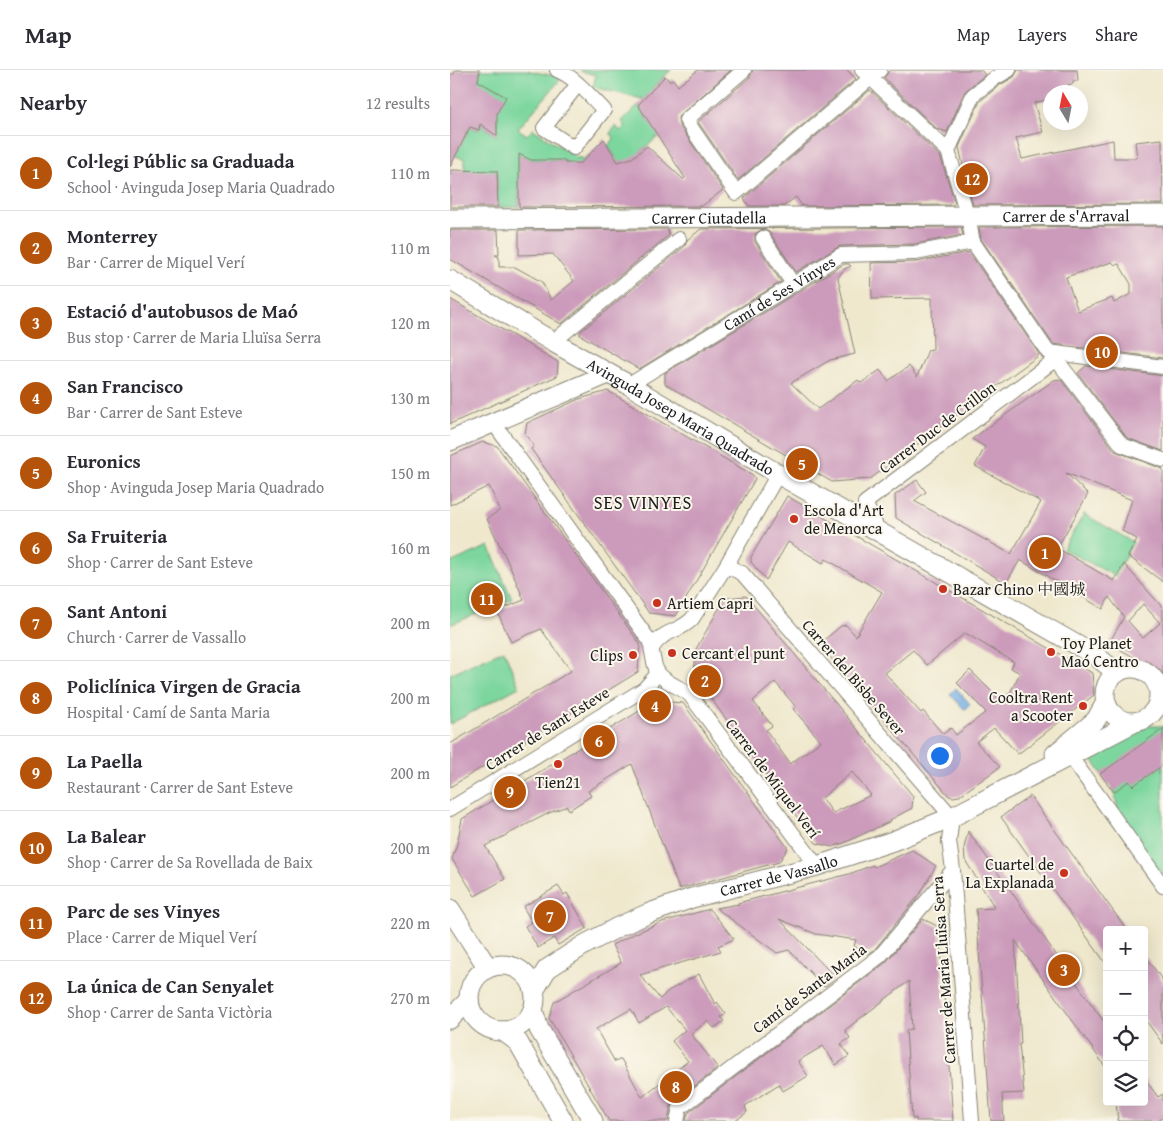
<!DOCTYPE html>
<meta charset="utf-8">
<style>
body{margin:0;font-family:"Gentium Book Plus","Noto Serif SC",serif;background:#f2f2f3;color:#2b2b33}
.controls{position:absolute;right:15px;bottom:15px;display:grid;overflow:hidden;border-radius:5px;box-shadow:0 5px 20px #0002}
.controls button{width:45px;height:45px;display:grid;place-items:center;padding:0;border:0;border-bottom:1px solid #e1e1e2;background:#fff;color:#2b2b33;font:25px sans-serif}
.compass{position:absolute;left:593px;top:15px;width:45px;height:45px;border-radius:50%;background:#fff;box-shadow:0 5px 20px #0002;rotate:350deg}
.you{position:absolute;left:489px;top:685px;width:18px;height:18px;margin:-12px;border:4px solid #fff;border-radius:50%;background:#1a73e8;box-shadow:0 0 0 8px #1a73e833}
.badge{display:grid;place-items:center;width:32px;height:32px;border-radius:50%;background:#b45309;color:#fff;font-size:16px;font-weight:700}
.pin{position:absolute;translate:-50% -50%;border:2px solid #fff;box-shadow:0 1px 5px #0006}
.list{margin:0;padding:0;list-style:none}
h2{display:flex;justify-content:space-between;align-items:center;height:65px;margin:0;padding:0 20px;font-size:21px}
h2 small{font-size:16px;font-weight:400;color:#7c7c81}
.list li{display:grid;grid-template-columns:32px 1fr auto;gap:15px;align-items:center;box-sizing:border-box;height:75px;padding:0 20px;border-top:1px solid #e1e1e2}
.list b{display:block;font-size:19px;white-space:nowrap}
.list p{margin:0;font-size:16px;white-space:nowrap;color:#7c7c81}
.list em{font-size:16px;font-style:normal;color:#7c7c81}
.icon{flex:none;width:28px;height:28px;fill:none;stroke:currentColor;stroke-width:2;stroke-linecap:round;stroke-linejoin:round}
.map{position:relative;flex:none;width:713px;height:1051px;overflow:hidden}
header{display:flex;align-items:center;gap:30px;box-sizing:border-box;height:70px;padding:0 25px;background:#fff;border-bottom:1px solid #e1e1e2}
header strong{font-size:24px}
nav{display:flex;gap:28px;margin-inline-start:auto;font-size:18px}
main{display:flex}
aside{flex:1;background:#fff}
.map>svg:first-child{display:block}
.green{fill:#7cd69d;stroke:#4c795c}
.water{fill:#75ade4;stroke:#486480}
.building{fill:#cc9bbb;fill-rule:evenodd}
.lines{fill:none;stroke-linecap:round;stroke-linejoin:round}
.street-casing{stroke:#868274;stroke-width:16}
.secondary-casing{stroke:#868274;stroke-width:21}
.street{stroke:#fff;stroke-width:14}
.secondary{stroke:#fff;stroke-width:19}
.poi-dot{fill:#c8321e;stroke:#fbf7ec;stroke-width:2}
.labels{text-anchor:middle;dominant-baseline:central;stroke-width:4;stroke-linejoin:round;paint-order:stroke}
.street-label{font-size:16px;fill:#1c1c1c;stroke:#fbf7ec}
.poi-label{font-size:16px;fill:#1c1c1c;stroke:#fbf7ec;text-anchor:start}
.neighbourhood-label{font-size:18px;letter-spacing:1px;fill:#1c1c1c;stroke:#fbf7ec}
</style>
<header>
<strong>Map</strong>
<nav><a>Map</a><a>Layers</a><a>Share</a></nav>
</header>
<main>
<aside>
<h2>Nearby<small>12 results</small></h2>
<ul class="list">
<li><span class="badge">1</span><div><b>Col·legi Públic sa Graduada</b><p>School · Avinguda Josep Maria Quadrado</p></div><em>110 m</em></li>
<li><span class="badge">2</span><div><b>Monterrey</b><p>Bar · Carrer de Miquel Verí</p></div><em>110 m</em></li>
<li><span class="badge">3</span><div><b>Estació d'autobusos de Maó</b><p>Bus stop · Carrer de Maria Lluïsa Serra</p></div><em>120 m</em></li>
<li><span class="badge">4</span><div><b>San Francisco</b><p>Bar · Carrer de Sant Esteve</p></div><em>130 m</em></li>
<li><span class="badge">5</span><div><b>Euronics</b><p>Shop · Avinguda Josep Maria Quadrado</p></div><em>150 m</em></li>
<li><span class="badge">6</span><div><b>Sa Fruiteria</b><p>Shop · Carrer de Sant Esteve</p></div><em>160 m</em></li>
<li><span class="badge">7</span><div><b>Sant Antoni</b><p>Church · Carrer de Vassallo</p></div><em>200 m</em></li>
<li><span class="badge">8</span><div><b>Policlínica Virgen de Gracia</b><p>Hospital · Camí de Santa Maria</p></div><em>200 m</em></li>
<li><span class="badge">9</span><div><b>La Paella</b><p>Restaurant · Carrer de Sant Esteve</p></div><em>200 m</em></li>
<li><span class="badge">10</span><div><b>La Balear</b><p>Shop · Carrer de Sa Rovellada de Baix</p></div><em>200 m</em></li>
<li><span class="badge">11</span><div><b>Parc de ses Vinyes</b><p>Place · Carrer de Miquel Verí</p></div><em>220 m</em></li>
<li><span class="badge">12</span><div><b>La única de Can Senyalet</b><p>Shop · Carrer de Santa Victòria</p></div><em>270 m</em></li>
</ul>
</aside>
<div class="map">
<svg width="713" height="1051" viewBox="0 0 713 1051">
<rect width="100%" height="100%" fill="#fbf7ec"/>
<filter id="ink" filterUnits="userSpaceOnUse"><feTurbulence type="fractalNoise" baseFrequency=".02" numOctaves="2"/><feDisplacementMap in="SourceGraphic" scale="10" xChannelSelector="R" yChannelSelector="G"/><feConvolveMatrix kernelMatrix="1 2 1 2 8 2 1 2 1" color-interpolation-filters="sRGB"/></filter>
<filter id="wash" filterUnits="userSpaceOnUse"><feTurbulence type="fractalNoise" baseFrequency=".0096" numOctaves="4" result="noise"/><feDisplacementMap in="SourceGraphic" scale="20" xChannelSelector="R" yChannelSelector="G"/><feGaussianBlur stdDeviation="1.12" result="paint"/><feColorMatrix in="noise" values="0 0 0 0 0 0 0 0 0 0 0 0 0 0 0 0 0 1.4 0 .05"/><feComposite in="paint" operator="in"/></filter>
<g filter="url(#wash)">
<rect width="100%" height="100%" fill="#efe8cd"/>
<path class="green" d="M 30,0 L 76,0 L 109,7 L 110,10 L 68,59 L 77,65 L 83,59 L 126,87 L 134,89 L 138,85 L 142,92 L 165,87 L 158,75 L 164,69 L 160,63 L 166,56 L 170,61 L 175,56 L 172,51 L 188,35 L 209,66 L 191,81 L 199,94 L 175,98 L 115,93 L 115,90 L 99,90 L 99,94 L 92,104 L 92,90 L 81,90 L 69,84 L 69,137 L 48,137 L 47,101 L 15,103 L 15,89 L 5,86 L 20,57 L 29,60 L 30,54 L 47,66 L 47,48 L 28,11 Z
M 131,0 L 221,0 L 202,18 L 207,24 L 200,31 L 143,17 L 146,5 L 130,1 Z
M 634,444 L 683,472 L 665,506 L 613,479 Z
M 39,476 L 62,529 L 0,555 L 0,493 Z
M 54,580 L 69,617 L 0,654 L 0,604 Z
M 697,656 L 713,656 L 713,811 L 671,751 L 664,722 L 641,688 Z"/>
<path class="water" d="M 506,618 L 520,634 L 517,638 L 514,639 L 500,624 Z"/>
<g id="blocks">
<path class="building" d="M 5,0 L 30,0 L 28,11 L 56,27 L 47,43 L 47,66 L 30,54 L 29,60 L 20,57 L 0,97 L 0,4 L 4,4 Z
M 248,0 L 281,0 L 228,47 L 229,55 L 273,120 L 256,133 L 252,136 L 69,137 L 69,84 L 81,90 L 115,90 L 115,93 L 131,93 L 154,69 L 168,92 L 182,88 L 197,76 L 233,109 L 235,108 L 188,35 L 215,6 L 219,11 L 223,9 L 228,16 Z
M 303,0 L 397,0 L 406,9 L 288,110 L 248,52 L 300,7 Z
M 440,0 L 531,0 L 535,5 L 515,21 L 497,62 L 487,59 L 434,8 Z
M 568,0 L 627,0 L 628,11 L 623,11 L 623,14 L 618,15 L 620,22 L 600,22 L 600,29 L 584,33 L 593,62 L 566,68 L 572,89 L 663,70 L 664,88 L 687,88 L 685,72 L 712,69 L 713,134 L 523,135 L 515,108 L 516,109 L 509,77 L 530,31 L 550,15 L 564,7 Z
M 420,20 L 490,86 L 505,133 L 503,135 L 352,136 L 346,127 L 334,136 L 299,136 L 294,128 Z
M 0,100 L 47,101 L 48,137 L 0,137 Z
M 713,156 L 713,288 L 603,274 L 531,169 L 529,157 ZM 662,192 L 665,195 L 669,194 L 681,214 L 681,224 L 664,233 L 662,228 L 628,241 L 616,207 Z
M 511,157 L 513,165 L 464,174 L 390,176 L 346,202 L 320,163 L 316,160 L 312,159 L 305,164 L 305,172 L 331,212 L 189,299 L 130,265 L 130,262 L 235,176 L 237,170 L 251,159 Z
M 217,159 L 219,165 L 111,254 L 0,189 L 0,160 L 48,160 L 49,185 L 45,185 L 49,187 L 49,197 L 65,197 L 92,212 L 101,230 L 124,211 L 103,184 L 69,185 L 69,160 Z
M 519,182 L 589,284 L 588,286 L 420,409 L 382,412 L 215,314 L 215,303 L 394,194 L 399,194 L 401,196 L 394,199 L 388,208 L 405,284 L 380,290 L 341,313 L 368,339 L 408,310 L 411,313 L 430,300 L 438,311 L 459,296 L 467,307 L 478,280 L 483,279 L 482,228 L 422,229 L 421,193 L 466,192 Z
M 0,229 L 108,292 L 107,306 L 0,354 Z
M 636,296 L 713,306 L 713,381 L 677,368 L 628,303 Z
M 609,309 L 612,311 L 665,381 L 713,399 L 713,512 L 678,486 L 687,469 L 672,461 L 682,430 L 616,403 L 638,424 L 607,478 L 664,511 L 674,494 L 713,538 L 713,604 L 659,573 L 674,547 L 659,527 L 653,539 L 570,490 L 556,513 L 446,448 L 445,425 L 467,410 L 476,422 L 464,431 L 561,484 L 591,432 L 525,396 L 535,377 L 522,369 L 604,310 ZM 693,534 L 710,553 L 693,568 L 678,551 Z
M 158,321 L 294,400 L 303,405 L 305,409 L 226,546 L 199,543 L 81,379 L 84,376 L 75,364 L 77,353 L 129,329 Z
M 33,372 L 47,376 L 190,574 L 188,602 L 0,717 L 0,674 L 121,601 L 91,559 L 61,572 L 47,541 L 74,530 L 57,490 L 37,449 L 50,440 L 39,416 L 0,435 L 0,386 Z
M 337,426 L 642,603 L 644,625 L 568,684 L 544,658 L 526,672 L 550,697 L 509,726 L 503,727 L 499,726 L 369,574 L 391,556 L 396,555 L 406,566 L 432,522 L 376,489 L 373,493 L 338,472 L 316,510 L 301,492 L 301,487 ZM 515,563 L 564,592 L 561,598 L 570,603 L 561,621 L 551,631 L 520,600 L 507,613 L 536,642 L 506,665 L 501,658 L 493,664 L 473,641 L 471,643 L 435,603 L 463,580 L 477,595 Z
M 296,526 L 463,726 L 462,738 L 440,750 L 441,751 L 394,773 L 382,777 L 366,773 L 244,605 L 246,579 L 275,528 ZM 325,612 L 346,637 L 343,639 L 371,671 L 340,694 L 316,660 L 322,656 L 303,631 ZM 402,702 L 421,725 L 383,743 L 372,728 Z
M 206,631 L 233,633 L 338,778 L 329,792 L 229,819 L 182,694 L 138,721 L 141,726 L 119,740 L 117,736 L 99,743 L 35,776 L 55,809 L 25,826 L 2,789 L 7,774 L 12,749 Z
M 713,659 L 713,695 L 683,716 L 679,711 L 664,722 L 650,704 Z
M 580,726 L 677,860 L 657,860 L 657,895 L 551,747 Z
M 518,761 L 657,956 L 657,999 L 565,870 L 571,974 L 569,974 L 574,1023 L 552,1024 L 554,1051 L 541,1051 L 526,839 L 545,838 L 515,790 L 514,778 Z
M 462,780 L 486,796 L 470,824 L 424,880 L 418,884 L 404,876 L 406,870 L 366,864 L 329,849 L 386,908 L 374,917 L 339,880 L 327,883 L 266,838 L 289,834 L 288,833 L 399,804 L 423,795 L 424,797 Z
M 108,816 L 114,825 L 117,823 L 137,858 L 108,875 L 104,868 L 88,878 L 75,856 L 82,852 L 73,837 Z
M 260,839 L 284,869 L 268,876 L 271,881 L 190,905 L 210,929 L 218,921 L 249,904 L 265,934 L 267,932 L 276,944 L 271,947 L 274,951 L 264,958 L 258,951 L 241,964 L 268,998 L 225,1031 L 221,1036 L 218,1051 L 159,1051 L 99,948 L 104,932 L 171,893 L 162,875 L 186,863 L 212,852 ZM 216,937 L 235,960 L 222,971 L 238,991 L 192,1027 L 171,989 L 165,992 L 146,959 L 181,939 L 189,953 Z
M 473,849 L 489,857 L 503,1051 L 466,1051 L 466,1048 L 462,1049 L 456,960 L 462,959 L 459,911 L 395,960 L 400,968 L 391,974 L 399,986 L 386,995 L 373,976 L 348,991 L 358,1006 L 333,1021 L 329,1014 L 295,1036 L 297,1042 L 285,1051 L 236,1051 L 238,1043 L 435,893 Z
M 694,884 L 713,911 L 713,974 L 694,948 Z
M 694,1008 L 708,1027 L 713,1024 L 713,1047 L 708,1051 L 668,1051 L 666,1032 L 694,1032 Z"/>
</g>
</g>
<g filter="url(#ink)">
<use href="#blocks" fill-opacity="0" stroke="#868274" stroke-width="1"/>
<g class="lines">
<g class="street-casing">
<g id="street">
<path d="M 107,0 C 125,7 140,26 154,40 L 124,78 L 94,58 L 128,14"/>
<path d="M 294,0 L 236,50 L 286,123 L 430,0"/>
<path d="M 412,0 L 498,81 L 518,147 L 523,172 L 598,282 L 606,289 L 672,375 L 713,390"/>
<path d="M 498,81 L 523,25 L 545,8 L 559,0"/>
<path d="M 313,168 L 343,214"/>
<path d="M 103,272 L 229,169"/>
<path d="M 598,282 L 713,297"/>
<path id="s1" d="M 179,315 L 391,185 L 465,183 L 523,172"/>
<path d="M 43,352 L 199,570 C 203,580 202,591 207,601 C 214,613 229,616 240,625 L 367,796"/>
<path d="M 429,462 L 415,433 L 606,289"/>
<path d="M 276,496 L 292,503 L 502,747 L 499,771 L 503,800 L 522,1051"/>
<path d="M 202,578 C 215,558 227,564 242,549 L 276,496 L 328,404"/>
<path d="M 707,616 L 713,615"/>
<path d="M 620,686 L 713,816"/>
<path d="M 0,739 L 194,619 L 205,607 L 207,601"/>
<path d="M 227,1051 L 230,1038 L 430,886 L 503,800"/>
</g>
</g>
<g class="secondary-casing">
<g id="secondary">
<path id="s2" d="M 0,149 L 713,145"/>
<path id="s3" d="M 0,210 L 103,272 L 179,315 L 328,404 L 646,586 L 667,603"/>
<path d="M 0,371 L 158,304"/>
<circle cx="682" cy="625" r="27"/>
<path d="M 605,684 L 646,650 L 656,632"/>
<path d="M 0,839 L 38,898"/>
<circle cx="52" cy="928" r="33"/>
<path id="s4" d="M 85,919 L 97,899 L 134,875 L 168,857 L 197,844 L 242,828 L 367,796 L 443,771 L 502,747 L 685,652"/>
<path d="M 83,940 L 89,959 L 143,1051"/>
<path d="M 0,949 L 19,930"/>
<path d="M 53,961 L 68,972 L 113,1051"/>
</g>
</g>
<use href="#street" class="street"/>
<use href="#secondary" class="secondary"/>
</g>
</g>
<g class="poi-dot">
<circle cx="344" cy="449" r="5"/>
<circle cx="493" cy="519" r="5"/>
<circle cx="207" cy="533" r="5"/>
<circle cx="601" cy="582" r="5"/>
<circle cx="222" cy="583" r="5"/>
<circle cx="183" cy="585" r="5"/>
<circle cx="633" cy="636" r="5"/>
<circle cx="108" cy="694" r="5"/>
<circle cx="614" cy="803" r="5"/>
</g>
<g class="labels">
<g class="street-label">
<text stroke="none"><textPath href="#s2" startOffset="616">Carrer de s'Arraval</textPath></text>
<text stroke="none"><textPath href="#s2" startOffset="259">Carrer Ciutadella</textPath></text>
<text stroke="none"><textPath href="#s1" startOffset="176">Camí de Ses Vinyes</textPath></text>
<text stroke="none"><textPath href="#s3" startOffset="268">Avinguda Josep Maria Quadrado</textPath></text>
<text transform="translate(487 357) rotate(-37)">Carrer Duc de Crillon</text>
<text transform="translate(404 607) rotate(49)">Carrer del Bisbe Sever</text>
<text transform="translate(97 658) rotate(-32)">Carrer de Sant Esteve</text>
<text transform="translate(323 708) rotate(53)">Carrer de Miquel Verí</text>
<text stroke="none"><textPath href="#s4" startOffset="275">Carrer de Vassallo</textPath></text>
<text transform="translate(493 900) rotate(-94)">Carrer de Maria Lluïsa Serra</text>
<text transform="translate(359 918) rotate(-37)">Camí de Santa Maria</text>
</g>
<g class="poi-label">
<text x="354" y="440">Escola d'Art<tspan x="354" dy="18">de Menorca</tspan></text>
<text x="503" y="519">Bazar Chino 中國城</text>
<text x="217" y="533">Artiem Capri</text>
<text x="611" y="573">Toy Planet<tspan x="611" dy="18">Maó Centro</tspan></text>
<text x="232" y="583">Cercant el punt</text>
<text x="173" y="585" text-anchor="end">Clips</text>
<text x="623" y="627" text-anchor="end">Cooltra Rent<tspan x="623" dy="18">a Scooter</tspan></text>
<text x="108" y="712" text-anchor="middle">Tien21</text>
<text x="604" y="794" text-anchor="end">Cuartel de<tspan x="604" dy="18">La Explanada</tspan></text>
</g>
<g class="neighbourhood-label">
<text x="193" y="432">SES VINYES</text>
</g>
</g>
</svg>
<div class="controls">
<button>+</button>
<button>−</button>
<button><svg class="icon" aria-label="locate" viewBox="0 0 24 24"><circle cx="12" cy="12" r="6"/><path d="M12 2v4M12 18v4M2 12h4M18 12h4"/></svg></button>
<button><svg class="icon" aria-label="layers" viewBox="0 0 24 24"><path d="M12 4l9 5-9 5-9-5zM3 14l9 5 9-5"/></svg></button>
</div>
<svg class="compass" viewBox="-18 -18 36 36"><path d="M0-13l5 13h-10z" fill="#e53935"/><path d="M0 13l5-13h-10z" fill="#7c7c81"/></svg>
<div class="you"></div>
<div class="pin badge" style="left:595px;top:483px">1</div>
<div class="pin badge" style="left:255px;top:611px">2</div>
<div class="pin badge" style="left:614px;top:900px">3</div>
<div class="pin badge" style="left:205px;top:636px">4</div>
<div class="pin badge" style="left:352px;top:394px">5</div>
<div class="pin badge" style="left:149px;top:671px">6</div>
<div class="pin badge" style="left:100px;top:846px">7</div>
<div class="pin badge" style="left:226px;top:1017px">8</div>
<div class="pin badge" style="left:60px;top:722px">9</div>
<div class="pin badge" style="left:652px;top:282px">10</div>
<div class="pin badge" style="left:37px;top:529px">11</div>
<div class="pin badge" style="left:522px;top:109px">12</div>
</div>
</main>
